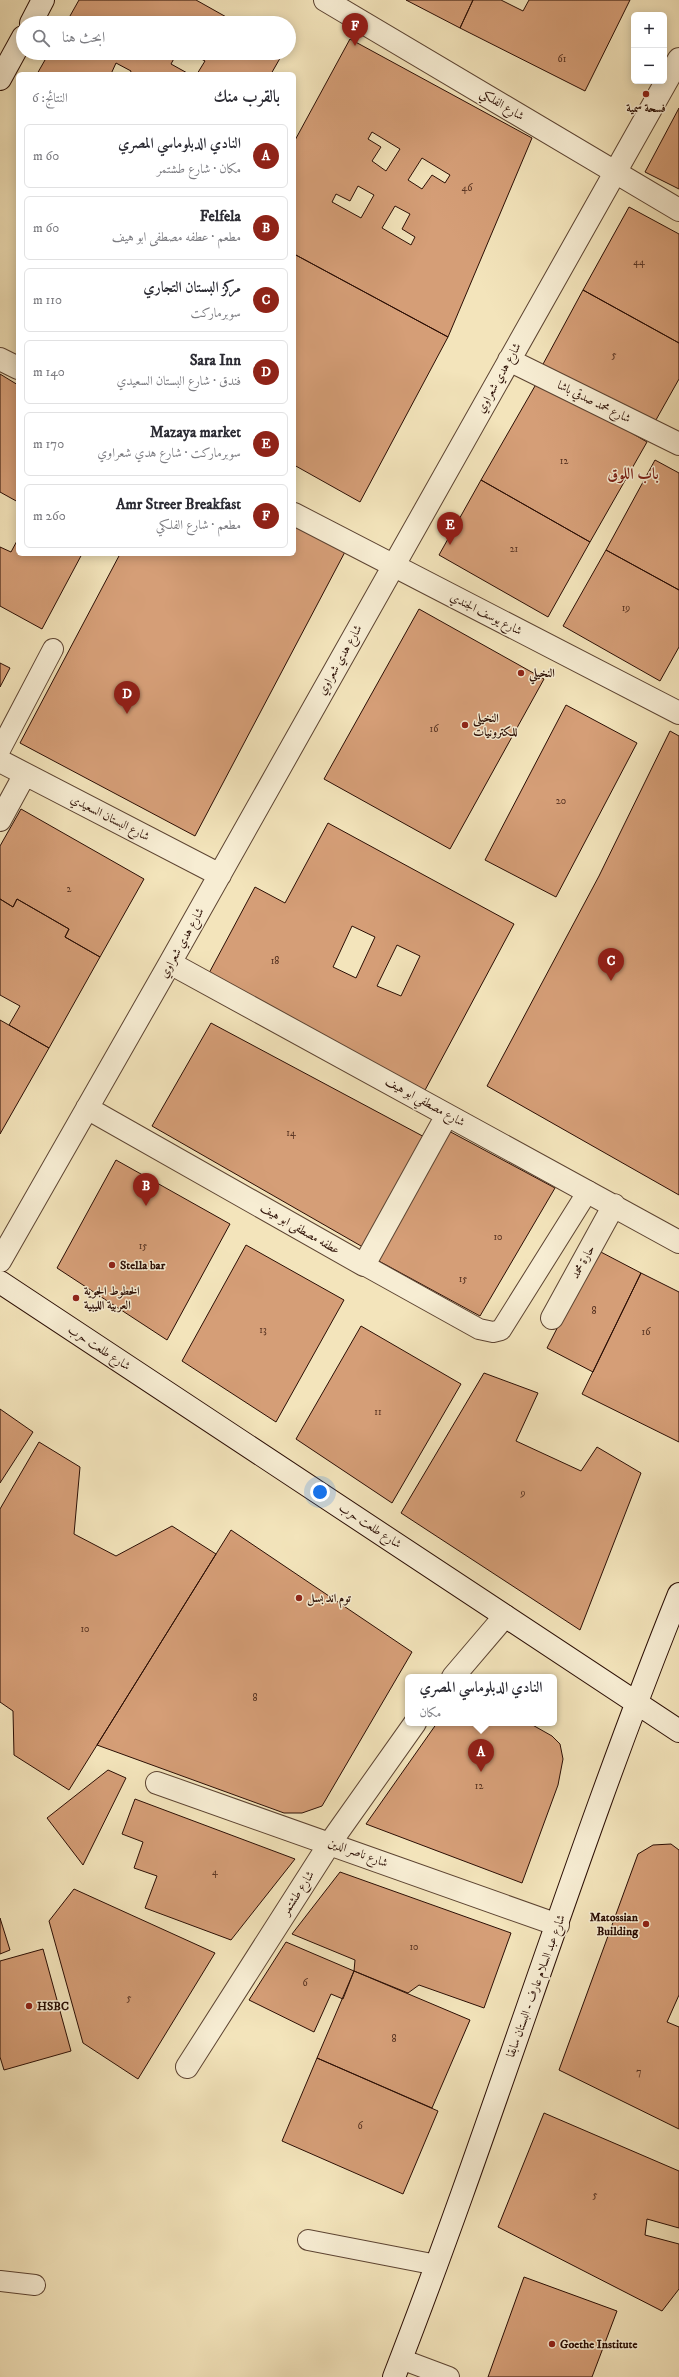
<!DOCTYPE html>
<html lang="ar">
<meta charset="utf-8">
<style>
body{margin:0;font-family:"IM FELL DW Pica",Amiri,serif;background:#f7f7f7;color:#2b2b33;direction:rtl}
.controls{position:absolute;right:12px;top:12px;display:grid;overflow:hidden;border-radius:6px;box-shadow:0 2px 10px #0003}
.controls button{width:36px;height:36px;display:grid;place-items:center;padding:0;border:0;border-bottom:1px solid #e1e1e2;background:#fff;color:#2b2b33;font:20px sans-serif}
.you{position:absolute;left:320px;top:1492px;width:14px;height:14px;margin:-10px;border:3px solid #fff;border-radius:50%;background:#1a73e8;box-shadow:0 0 0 6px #1a73e833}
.badge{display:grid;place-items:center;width:26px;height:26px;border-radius:50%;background:#8f2418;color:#fff;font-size:13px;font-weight:700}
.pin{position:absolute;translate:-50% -33px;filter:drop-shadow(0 1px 2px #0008)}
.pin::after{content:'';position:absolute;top:21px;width:14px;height:12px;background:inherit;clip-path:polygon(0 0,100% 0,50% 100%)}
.popup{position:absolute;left:405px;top:1674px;width:152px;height:52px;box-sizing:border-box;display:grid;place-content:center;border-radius:6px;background:#fff;filter:drop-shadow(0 1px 3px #0005);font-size:13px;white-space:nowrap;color:#7c7c81}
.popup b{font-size:15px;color:#2b2b33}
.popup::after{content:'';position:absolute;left:50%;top:100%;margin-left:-8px;border:8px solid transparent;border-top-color:#fff}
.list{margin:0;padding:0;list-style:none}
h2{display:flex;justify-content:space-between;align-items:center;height:52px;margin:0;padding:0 16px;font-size:17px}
h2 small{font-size:13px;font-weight:400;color:#7c7c81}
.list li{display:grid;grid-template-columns:26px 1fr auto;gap:12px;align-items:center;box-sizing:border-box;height:64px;margin:0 8px 8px;padding:0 8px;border:1px solid #e1e1e2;border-radius:6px}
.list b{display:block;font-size:15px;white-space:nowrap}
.list p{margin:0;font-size:13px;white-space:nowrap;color:#7c7c81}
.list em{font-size:13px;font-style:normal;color:#7c7c81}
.icon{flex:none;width:22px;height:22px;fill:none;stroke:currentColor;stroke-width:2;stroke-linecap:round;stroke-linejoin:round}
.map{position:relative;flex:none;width:679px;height:2377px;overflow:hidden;direction:ltr}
.search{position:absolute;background:#fff;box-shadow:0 2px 10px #0003;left:16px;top:16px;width:280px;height:44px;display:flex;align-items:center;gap:10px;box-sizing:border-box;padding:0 14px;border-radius:22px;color:#7c7c81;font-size:15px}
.panel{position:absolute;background:#fff;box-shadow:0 2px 10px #0003;left:16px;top:72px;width:280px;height:484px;border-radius:6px;direction:rtl}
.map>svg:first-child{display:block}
.building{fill:#d59e77;stroke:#2b0e04;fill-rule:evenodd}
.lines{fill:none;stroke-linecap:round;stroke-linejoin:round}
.lane-casing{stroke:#5d4432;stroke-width:22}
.street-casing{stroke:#5d4432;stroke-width:24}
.secondary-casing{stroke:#2b0e04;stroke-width:24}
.lane{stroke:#f7edd3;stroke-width:20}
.street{stroke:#f7edd3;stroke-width:22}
.secondary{stroke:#f7edd3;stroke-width:22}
.poi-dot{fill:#8f2418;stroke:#f7edd3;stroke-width:1.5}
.labels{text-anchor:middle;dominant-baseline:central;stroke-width:3;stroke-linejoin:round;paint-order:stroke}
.number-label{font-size:10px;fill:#563221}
.street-label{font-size:12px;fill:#2b0e04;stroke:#f7edd3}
.poi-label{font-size:12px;font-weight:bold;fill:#2b0e04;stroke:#f7edd3;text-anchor:start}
.district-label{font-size:16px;font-weight:bold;fill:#7a1f14;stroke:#f7edd3}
</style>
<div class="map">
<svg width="679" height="2377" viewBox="0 0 679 2377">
<rect width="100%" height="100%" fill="#f3e4bb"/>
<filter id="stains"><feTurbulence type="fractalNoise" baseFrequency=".005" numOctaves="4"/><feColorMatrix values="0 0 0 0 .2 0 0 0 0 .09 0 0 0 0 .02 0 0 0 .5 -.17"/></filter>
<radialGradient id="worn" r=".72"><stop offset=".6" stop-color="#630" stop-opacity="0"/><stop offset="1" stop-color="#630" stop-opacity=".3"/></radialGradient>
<path class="building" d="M 79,0 L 196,0 L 237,23 L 145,23 L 137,19 L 135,23 L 66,23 Z
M 406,0 L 473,0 L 460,28 Z
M 473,0 L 501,0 L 523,11 L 529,0 L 630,0 L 585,91 L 460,28 Z
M 350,39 L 532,138 L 448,337 L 294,254 L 294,142 ZM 372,132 L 400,149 L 386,171 L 372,161 L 381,147 L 368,139 ZM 422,158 L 450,175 L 445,183 L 432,175 L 422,189 L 408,180 ZM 358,186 L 374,195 L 361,218 L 332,202 L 336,194 L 350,201 ZM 395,206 L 410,214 L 402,229 L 415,237 L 411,245 L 382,228 Z
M 49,53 L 177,53 L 171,64 L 189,74 L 130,74 L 131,71 L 116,63 L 111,74 L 37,74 Z
M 190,53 L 283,53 L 271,74 L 197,74 L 205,61 Z
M 679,108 L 679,189 L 645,172 Z
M 629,207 L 679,234 L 679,343 L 583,290 Z
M 294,254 L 448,337 L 360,502 L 294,465 Z
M 583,290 L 679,343 L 679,379 L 652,427 L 542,366 Z
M 0,374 L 18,385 L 18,502 L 0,492 Z
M 539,379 L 647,442 L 590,542 L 481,480 Z
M 655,460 L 679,473 L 679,590 L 606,550 Z
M 481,480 L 590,542 L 548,617 L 439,555 Z
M 294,522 L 346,550 L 195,836 L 20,743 L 120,554 L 294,554 Z
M 18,539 L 18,554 L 82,554 L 42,629 L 0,606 L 0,547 L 11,552 Z
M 606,550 L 679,590 L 679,647 L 660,681 L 563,626 Z
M 419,609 L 544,679 L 450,849 L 324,779 Z
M 0,663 L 10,668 L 0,687 Z
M 566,705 L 637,743 L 556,897 L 485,860 Z
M 670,731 L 679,736 L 679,1195 L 487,1086 L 599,876 Z
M 21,809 L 144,879 L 100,957 L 65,937 L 69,929 L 17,899 L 13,907 L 0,899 L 0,846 Z
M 328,823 L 514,924 L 424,1092 L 208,975 L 255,887 L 285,903 ZM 352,926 L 375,937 L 356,978 L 333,967 ZM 397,945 L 420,956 L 401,996 L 377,986 Z
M 0,899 L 13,907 L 17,899 L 69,929 L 65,937 L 100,957 L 49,1048 L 9,1025 L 20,1006 L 0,995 Z
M 0,1020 L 49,1048 L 0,1134 Z
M 211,1023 L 430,1140 L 368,1250 L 152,1126 Z
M 447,1130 L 555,1188 L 480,1316 L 377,1260 Z
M 116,1160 L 230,1224 L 167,1340 L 57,1268 Z
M 246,1245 L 344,1300 L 276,1422 L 182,1361 Z
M 597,1250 L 641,1273 L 593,1372 L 547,1348 Z
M 641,1273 L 679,1292 L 679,1442 L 582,1394 Z
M 361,1326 L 461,1384 L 392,1503 L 296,1439 Z
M 484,1373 L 538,1393 L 516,1441 L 581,1471 L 597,1447 L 641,1473 L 580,1630 L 401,1513 Z
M 0,1409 L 33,1432 L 0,1483 Z
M 39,1442 L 80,1467 L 74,1534 L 116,1556 L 172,1526 L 216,1554 L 69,1790 L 14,1755 L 13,1711 L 0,1702 L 0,1509 Z
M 231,1530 L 412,1652 L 322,1806 L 302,1813 L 284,1813 L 97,1745 Z
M 437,1723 L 529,1723 L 552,1736 L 560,1744 L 563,1759 L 558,1785 L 522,1883 L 366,1824 Z
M 108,1770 L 126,1778 L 83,1865 L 47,1818 Z
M 135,1799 L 295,1859 L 231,1940 L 145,1908 L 157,1876 L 134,1868 L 143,1842 L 122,1834 Z
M 671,1844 L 679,1850 L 679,1995 L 667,2022 L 679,2027 L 679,2129 L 559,2070 L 638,1854 L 653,1845 Z
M 340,1872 L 511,1933 L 484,2008 L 419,1985 L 408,1993 L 354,1971 L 355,1960 L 292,1934 Z
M 74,1889 L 215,1953 L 138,2079 L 83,2043 L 49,1921 Z
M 0,1918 L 10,1950 L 0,1954 Z
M 286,1942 L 354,1971 L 343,1999 L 331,1994 L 314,2032 L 249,2000 Z
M 43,1949 L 71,2051 L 4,2070 L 0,2057 L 0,1961 Z
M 354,1971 L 470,2020 L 432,2108 L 317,2058 Z
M 317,2058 L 438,2111 L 403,2194 L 282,2141 Z
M 544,2113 L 679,2171 L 679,2228 L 647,2219 L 645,2235 L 679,2244 L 679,2289 L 662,2311 L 498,2227 Z
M 524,2277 L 617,2311 L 592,2377 L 488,2377 Z"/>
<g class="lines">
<g class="lane-casing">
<path id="lane" d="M 0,750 L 53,649
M 364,1265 L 479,1329 L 493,1332 L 501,1330 L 588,1191
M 308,2240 L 437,2265
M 0,2281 L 35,2285
M 401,2359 L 449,2377"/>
</g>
<g class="street-casing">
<path id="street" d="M 325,0 L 679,210
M 0,359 L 18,368
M 509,360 L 679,444
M 294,514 L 679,713
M 0,761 L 220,875
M 0,820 L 25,774
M 170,963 L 679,1242
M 87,1108 L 364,1265 L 447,1115
M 0,1261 L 170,963 L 679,59
M 552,1318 L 614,1205
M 453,1677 L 505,1616
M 157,1783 L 558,1925
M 187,2067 L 330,1843 L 415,1723"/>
</g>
<g class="secondary-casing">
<path id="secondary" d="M 31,23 L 43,0
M 0,79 L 23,37
M 0,1282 L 679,1731
M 394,2377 C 495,2118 575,1852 679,1594"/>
</g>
<use href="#lane" class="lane"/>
<use href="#street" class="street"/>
<use href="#secondary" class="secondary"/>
</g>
<g class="poi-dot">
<circle cx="646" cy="94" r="4"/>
<circle cx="521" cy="673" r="4"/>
<circle cx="465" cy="725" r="4"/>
<circle cx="112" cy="1265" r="4"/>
<circle cx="76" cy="1298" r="4"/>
<circle cx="299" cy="1598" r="4"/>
<circle cx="646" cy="1924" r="4"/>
<circle cx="29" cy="2006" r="4"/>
<circle cx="552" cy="2344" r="4"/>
</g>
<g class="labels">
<g class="number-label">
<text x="562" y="59">61</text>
<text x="467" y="188">46</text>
<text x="639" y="262">44</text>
<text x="614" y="355">5</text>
<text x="564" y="461">12</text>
<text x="514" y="549">21</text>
<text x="626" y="608">19</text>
<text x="434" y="729">16</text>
<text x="561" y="801">20</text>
<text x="69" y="889">2</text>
<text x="275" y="961">18</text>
<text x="291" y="1133">14</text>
<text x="498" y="1237">10</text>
<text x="143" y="1246">15</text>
<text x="463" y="1279">15</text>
<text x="594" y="1311">8</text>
<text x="263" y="1330">13</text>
<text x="646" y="1332">16</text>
<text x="378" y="1412">11</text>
<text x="523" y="1493">9</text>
<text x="85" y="1629">10</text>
<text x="255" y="1698">8</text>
<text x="479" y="1786">12</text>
<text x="215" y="1872">4</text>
<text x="414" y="1947">10</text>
<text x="305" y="1983">6</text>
<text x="129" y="1998">5</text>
<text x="394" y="2039">8</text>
<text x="639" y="2072">7</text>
<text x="360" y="2126">6</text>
<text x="595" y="2195">5</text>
</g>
<g class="street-label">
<text transform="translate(502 105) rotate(31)">شارع الفلكي</text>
<text transform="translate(499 378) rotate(-61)">شارع هدي شعراوي</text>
<text transform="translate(594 402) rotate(26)">شارع محمد صدقي باشا</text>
<text transform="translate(486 614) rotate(27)">شارع يوسف الجندي</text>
<text transform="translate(340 660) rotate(-61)">شارع هدي شعراوي</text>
<text transform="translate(110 818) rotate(27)">شارع البستان السعيدي</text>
<text transform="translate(182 943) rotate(-61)">شارع هدي شعراوي</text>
<text transform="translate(425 1102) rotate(29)">شارع مصطفي ابو هيف</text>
<text transform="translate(300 1229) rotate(30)">عطفه مصطفى ابو هيف</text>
<text transform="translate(583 1262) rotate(-61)">حارة محمد</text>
<text transform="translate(99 1348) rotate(33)">شارع طلعت حرب</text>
<text transform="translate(370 1526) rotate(33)">شارع طلعت حرب</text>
<text transform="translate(358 1853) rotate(20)">شارع ناصر الدين</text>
<text transform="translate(298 1893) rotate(-57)">شارع طشتمر</text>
<text transform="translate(536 1986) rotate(-70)">شارع عبد السلام عارف - البستان سابقا</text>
</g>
<g class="poi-label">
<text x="646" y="108" text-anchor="middle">فسحة سمية</text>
<text x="529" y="673">النخيلي</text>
<text x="473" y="718">النخيلى<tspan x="473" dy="14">للكترونيات</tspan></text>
<text x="120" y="1265">Stella bar</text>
<text x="84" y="1291">الخطوط الجوية<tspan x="84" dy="14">العربية الليبية</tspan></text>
<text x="307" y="1598">توم اند بسل</text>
<text x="638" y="1917" text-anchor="end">Matossian<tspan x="638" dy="14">Building</tspan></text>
<text x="37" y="2006">HSBC</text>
<text x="560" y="2344">Goethe Institute</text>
</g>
<g class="district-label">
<text x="633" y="474">باب اللوق</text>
</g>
</g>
<rect width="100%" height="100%" filter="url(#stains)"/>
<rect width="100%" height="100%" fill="url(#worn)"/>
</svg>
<div class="controls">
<button>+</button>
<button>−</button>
</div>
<div class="you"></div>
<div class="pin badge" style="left:481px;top:1772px">A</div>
<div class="popup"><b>النادي الدبلوماسي المصري</b>مكان</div>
<div class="pin badge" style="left:146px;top:1206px">B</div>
<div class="pin badge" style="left:611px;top:981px">C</div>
<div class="pin badge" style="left:127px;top:714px">D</div>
<div class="pin badge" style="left:450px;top:545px">E</div>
<div class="pin badge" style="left:355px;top:46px">F</div>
<div class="search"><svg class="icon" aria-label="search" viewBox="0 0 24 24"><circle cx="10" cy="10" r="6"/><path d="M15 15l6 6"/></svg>ابحث هنا</div>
<section class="panel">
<h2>بالقرب منك<small>النتائج: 6</small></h2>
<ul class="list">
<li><span class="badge">A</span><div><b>النادي الدبلوماسي المصري</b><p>مكان · شارع طشتمر</p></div><em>60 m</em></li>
<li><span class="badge">B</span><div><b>Felfela</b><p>مطعم · عطفه مصطفى ابو هيف</p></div><em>60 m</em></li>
<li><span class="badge">C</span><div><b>مركز البستان التجاري</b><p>سوبرماركت</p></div><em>110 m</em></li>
<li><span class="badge">D</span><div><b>Sara Inn</b><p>فندق · شارع البستان السعيدي</p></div><em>140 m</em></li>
<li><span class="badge">E</span><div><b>Mazaya market</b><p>سوبرماركت · شارع هدي شعراوي</p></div><em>170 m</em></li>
<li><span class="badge">F</span><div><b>Amr Streer Breakfast</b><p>مطعم · شارع الفلكي</p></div><em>260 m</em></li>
</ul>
</section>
</div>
